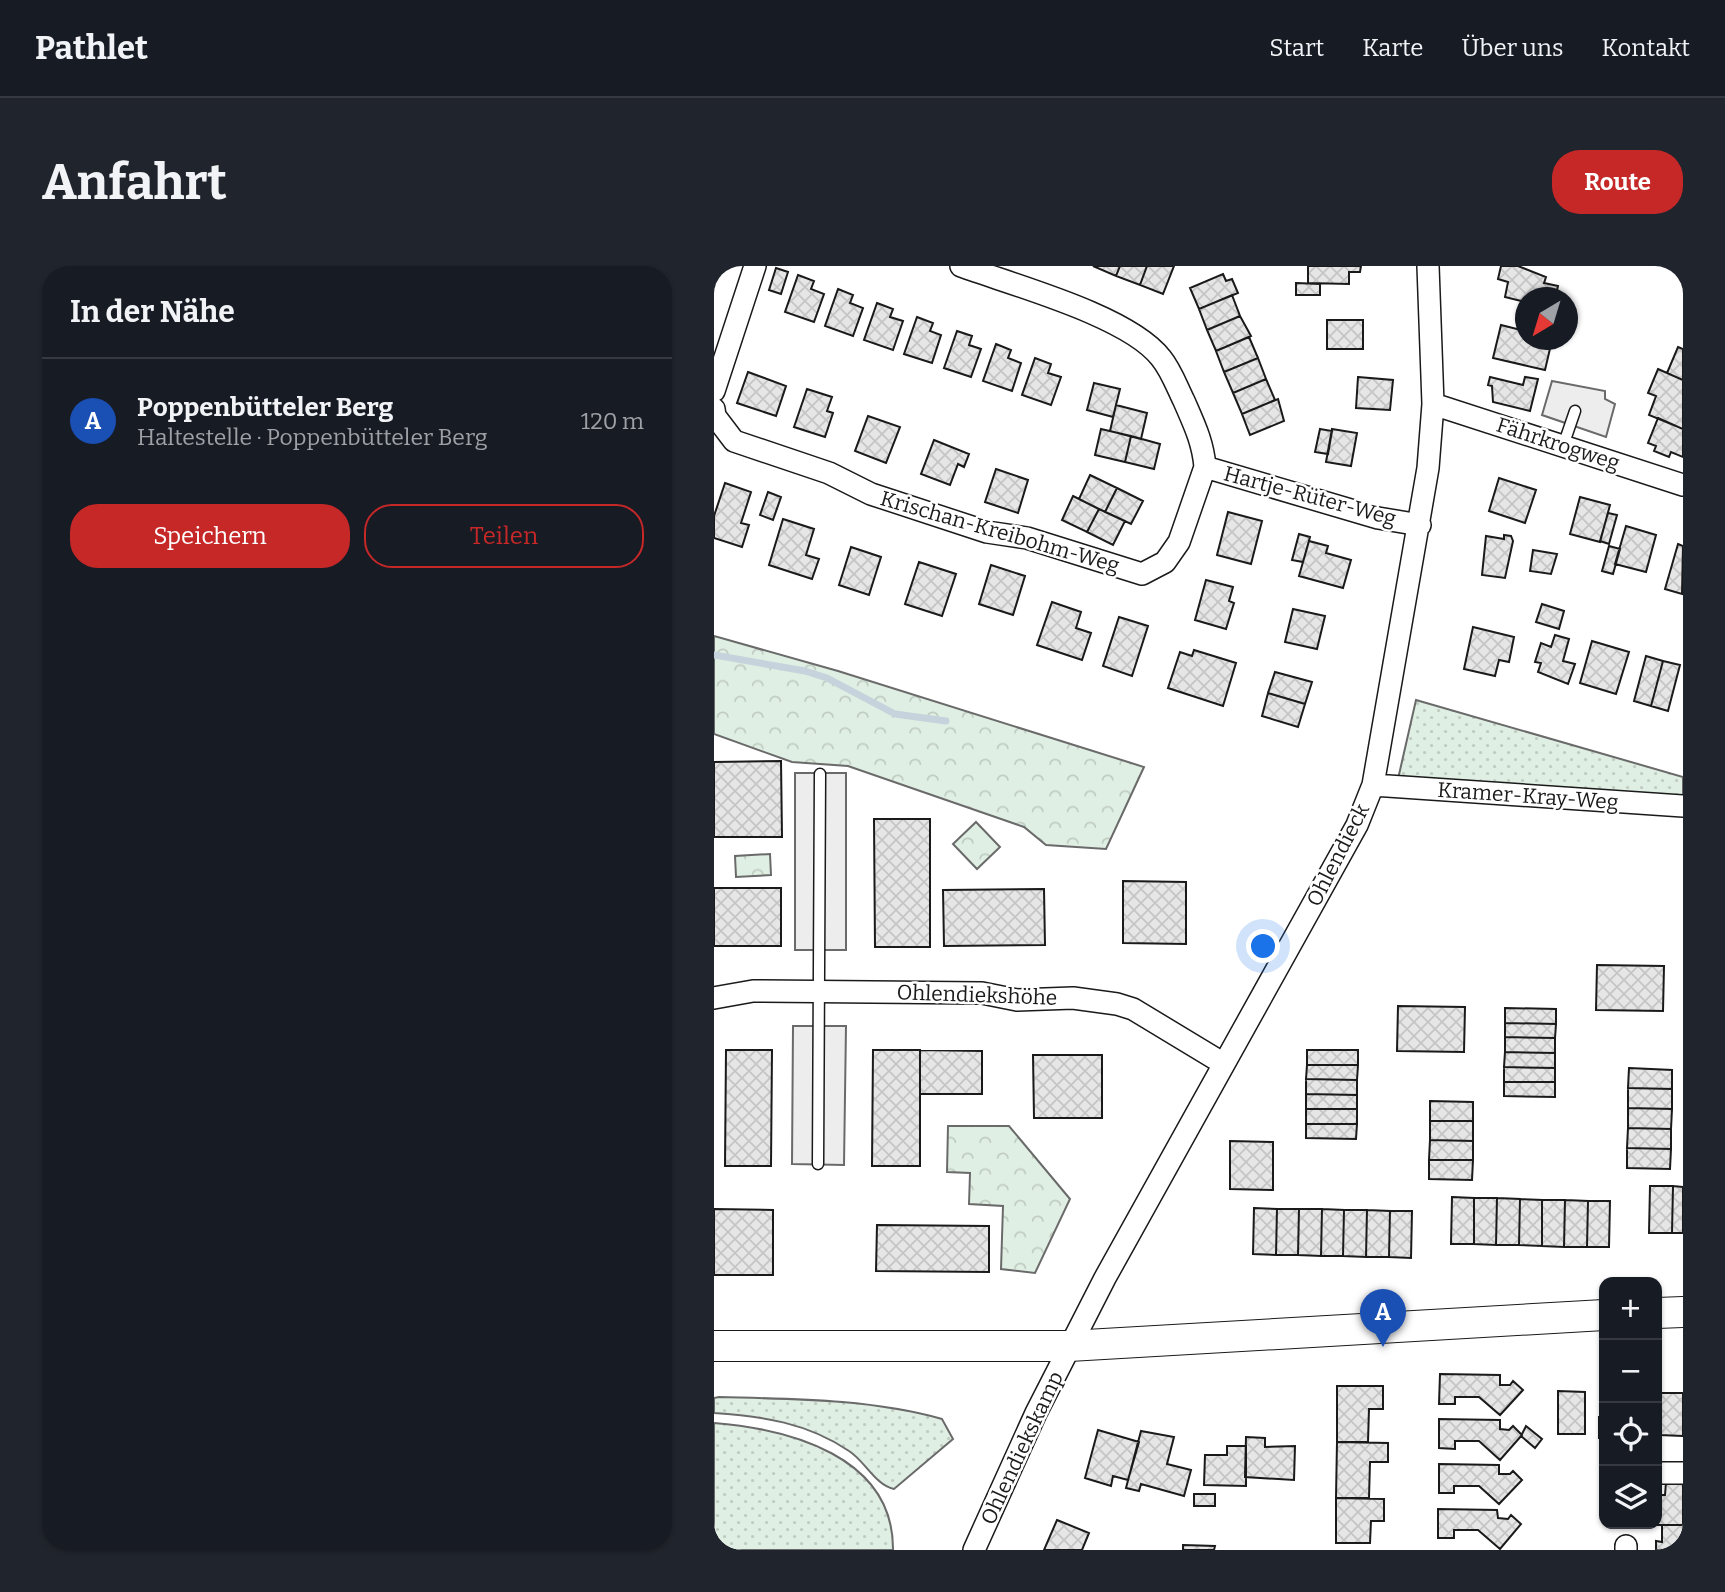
<!DOCTYPE html>
<html lang="de">
<meta charset="utf-8">
<style>
body{margin:0;font-family:Bitter,serif;background:#20242c;color:#f1f3f6}
.controls{position:absolute;right:21px;bottom:21px;display:grid;overflow:hidden;border-radius:14px;box-shadow:0 2px 5px #0004}
.controls button{width:63px;height:63px;display:grid;place-items:center;padding:0;border:0;border-bottom:2px solid #363941;background:#171b24;color:#f1f3f6;font:35px sans-serif}
.compass{position:absolute;left:801px;top:21px;width:63px;height:63px;border-radius:50%;background:#171b24;box-shadow:0 2px 5px #0004;rotate:218deg}
.you{position:absolute;left:550px;top:681px;width:24px;height:24px;margin:-18px;border:5px solid #fff;border-radius:50%;background:#1a73e8;box-shadow:0 0 0 10px #1a73e833}
.badge{display:grid;place-items:center;width:46px;height:46px;border-radius:50%;background:#c62828;color:#fff;font-size:23px;font-weight:700}
.pin{position:absolute;translate:-50% -58px;filter:drop-shadow(0 2px 4px #0008)}
.pin::after{content:'';position:absolute;top:37px;width:24px;height:21px;background:inherit;clip-path:polygon(0 0,100% 0,50% 100%)}
.list{margin:0;padding:0;list-style:none}
h2{display:flex;justify-content:space-between;align-items:center;height:91px;margin:0;padding:0 28px;font-size:30px}
h2 small{font-size:23px;font-weight:400;color:#9ea1a6}
.list li{display:grid;grid-template-columns:46px 1fr auto;gap:21px;align-items:center;box-sizing:border-box;height:126px;padding:0 28px;border-top:2px solid #363941}
.list b{display:block;font-size:26px;white-space:nowrap}
.list p{margin:0;font-size:23px;white-space:nowrap;color:#9ea1a6}
.list em{font-size:23px;font-style:normal;color:#9ea1a6}
.actions{display:flex;gap:14px;padding:21px 28px}
.actions a{flex:1;padding:16px 0;border:2px solid #c62828;border-radius:28px;text-align:center;font-size:24px;color:#c62828}
.actions .main{background:#c62828;color:#fff}
.icon{flex:none;width:38px;height:38px;fill:none;stroke:currentColor;stroke-width:2;stroke-linecap:round;stroke-linejoin:round}
.map{position:relative;flex:none;width:969px;height:1284px;overflow:hidden;border-radius:28px}
header{display:flex;align-items:center;gap:42px;box-sizing:border-box;height:98px;padding:0 35px;background:#171b24;border-bottom:2px solid #363941}
header strong{font-size:33px}
nav{display:flex;gap:38px;margin-inline-start:auto;font-size:24px}
.intro{display:flex;align-items:center;justify-content:space-between;box-sizing:border-box;height:168px;padding:0 42px}
h1{margin:0;font-size:49px}
.button{padding:18px 32px;border-radius:28px;background:#c62828;color:#fff;font-size:24px;font-weight:700}
main{display:flex;gap:42px;padding:0 42px}
aside{flex:1;background:#171b24;border-radius:28px;box-shadow:0 2px 5px #0004}
.map>svg:first-child{display:block}
.grass{fill:url(#grass-dots);stroke:#6a6a6a;stroke-width:2}
.forest{fill:url(#forest-crowns);stroke:#6a6a6a;stroke-width:2}
.parking{fill:#ededed;stroke:#6a6a6a;stroke-width:2}
.lines{fill:none;stroke-linecap:round;stroke-linejoin:round}
.stream{stroke:#c6d2dc;stroke-width:7}
.building{fill:url(#building-cross-hatch);stroke:#1a1a1a;stroke-width:2}
.service-casing{stroke:#1a1a1a;stroke-width:13}
.minor-casing{stroke:#1a1a1a;stroke-width:24}
.secondary-casing{stroke:#1a1a1a;stroke-width:32}
.service{stroke:#fff;stroke-width:10}
.minor{stroke:#fff;stroke-width:21}
.secondary{stroke:#fff;stroke-width:30}
.labels{text-anchor:middle;dominant-baseline:central;stroke-width:5;stroke-linejoin:round;paint-order:stroke}
.street-label{font-size:21px;fill:#1a1a1a;stroke:#fff}
</style>
<header>
<strong>Pathlet</strong>
<nav><a>Start</a><a>Karte</a><a>Über uns</a><a>Kontakt</a></nav>
</header>
<div class="intro"><h1>Anfahrt</h1><a class="button">Route</a></div>
<main>
<aside>
<h2>In der Nähe<small></small></h2>
<ul class="list">
<li><span class="badge" style="background:#1a4fb4">A</span><div><b>Poppenbütteler Berg</b><p>Haltestelle · Poppenbütteler Berg</p></div><em>120 m</em></li>
</ul>
<div class="actions"><a class="main">Speichern</a><a>Teilen</a></div>
</aside>
<div class="map">
<svg width="969" height="1284" viewBox="0 0 969 1284">
<defs>
<pattern id="grass-dots" width="8" height="8" patternUnits="userSpaceOnUse" patternTransform="scale(1.75)"><rect width="8" height="8" fill="#e0efe3"/><path d="M2 2h.1M6 6h.1" fill="none" stroke="#c0ccc2" stroke-width="1.8" stroke-linecap="round"/></pattern>
<pattern id="forest-crowns" width="20" height="18" patternUnits="userSpaceOnUse" patternTransform="scale(1.75)"><rect width="20" height="18" fill="#e0efe3"/><path d="M2 6a3 3 0 1 1 6 0M12 15a3 3 0 1 1 6 0" fill="none" stroke="#c0ccc2"/></pattern>
<pattern id="building-cross-hatch" width="8" height="8" patternUnits="userSpaceOnUse" patternTransform="scale(1.75)"><rect width="8" height="8" fill="#e6e6e6"/><path d="M0 0l8 8M0 8l8-8" fill="none" stroke="#c5c5c5"/></pattern>
</defs>
<rect width="100%" height="100%" fill="#fff"/>
<path class="grass" d="M 702,434 L 969,511 L 969,533 L 684,513 Z
M 5,1131 C 79,1133 157,1133 228,1153 L 239,1173 L 180,1223 C 161,1219 151,1195 135,1185 C 94,1157 48,1150 0,1147 L 0,1132 Z
M 0,1157 C 75,1163 180,1190 179,1284 L 0,1284 Z"/>
<path class="forest" d="M 0,370 L 124,405 L 430,501 L 392,583 L 332,579 L 310,561 L 134,500 L 78,496 L 0,468 Z
M 262,556 L 286,581 L 263,603 L 239,578 Z
M 56,588 L 57,609 L 22,611 L 21,590 Z
M 234,860 L 295,860 L 356,933 L 321,1007 L 287,1003 L 289,940 L 255,938 L 256,907 L 233,906 Z"/>
<path class="parking" d="M 838,115 L 891,125 L 891,133 L 901,138 L 892,171 L 828,149 Z
M 81,507 L 132,507 L 132,684 L 81,684 Z
M 79,760 L 132,760 L 130,899 L 78,898 Z"/>
<g class="lines">
<path class="stream" d="M 0,389 L 91,405 L 113,412 L 181,448 L 232,455"/>
</g>
<path class="building" d="M 379,0 L 406,0 L 402,10 Z
M 406,0 L 433,0 L 426,19 L 402,10 Z
M 433,0 L 460,0 L 449,28 L 426,19 Z
M 594,0 L 647,0 L 646,6 L 635,6 L 635,18 L 594,17 Z
M 787,0 L 804,0 L 832,11 L 830,17 L 844,20 L 841,32 L 811,32 L 811,36 L 791,31 L 794,16 L 784,13 Z
M 62,2 L 74,6 L 67,28 L 55,24 Z
M 509,8 L 512,15 L 518,13 L 524,27 L 485,43 L 476,22 Z
M 84,9 L 100,15 L 97,23 L 110,28 L 100,56 L 71,46 Z
M 582,17 L 606,18 L 606,29 L 582,29 Z
M 124,23 L 139,29 L 136,37 L 149,42 L 139,70 L 111,60 Z
M 518,29 L 526,50 L 493,64 L 485,43 Z
M 163,37 L 179,43 L 176,51 L 189,55 L 179,84 L 150,74 Z
M 526,50 L 537,70 L 502,85 L 493,64 Z
M 203,51 L 219,57 L 216,65 L 227,69 L 218,97 L 190,88 Z
M 613,54 L 649,54 L 649,83 L 613,83 Z
M 787,59 L 811,65 L 811,74 L 838,74 L 831,104 L 779,92 Z
M 243,65 L 258,70 L 255,79 L 267,83 L 257,111 L 230,102 Z
M 535,71 L 544,92 L 510,106 L 502,85 Z
M 282,78 L 297,84 L 294,92 L 307,97 L 298,125 L 269,115 Z
M 964,81 L 969,83 L 969,114 L 953,107 Z
M 321,92 L 337,98 L 334,107 L 347,111 L 337,139 L 308,129 Z
M 544,92 L 552,113 L 519,127 L 510,106 Z
M 944,103 L 969,114 L 969,163 L 935,149 L 942,130 L 934,127 Z
M 34,106 L 72,120 L 62,150 L 23,137 Z
M 644,111 L 679,114 L 676,144 L 642,142 Z
M 776,111 L 809,119 L 811,111 L 824,113 L 816,145 L 779,136 L 778,120 L 774,119 Z
M 552,113 L 561,134 L 528,148 L 519,127 Z
M 380,117 L 406,123 L 399,151 L 373,144 Z
M 93,123 L 118,131 L 113,145 L 119,147 L 111,171 L 80,161 Z
M 564,133 L 570,155 L 536,169 L 528,148 Z
M 402,139 L 433,147 L 427,173 L 396,165 Z
M 154,150 L 186,161 L 172,197 L 141,185 Z
M 944,152 L 969,163 L 969,191 L 957,186 L 955,191 L 940,185 L 942,180 L 934,177 Z
M 387,163 L 417,170 L 411,196 L 381,189 Z
M 606,163 L 618,165 L 614,188 L 601,186 Z
M 618,163 L 643,167 L 637,200 L 612,196 Z
M 417,170 L 446,178 L 440,203 L 411,196 Z
M 220,174 L 255,188 L 250,201 L 244,198 L 236,219 L 207,208 Z
M 282,203 L 314,214 L 304,247 L 271,236 Z
M 376,209 L 403,222 L 391,246 L 365,233 Z
M 785,212 L 822,224 L 811,257 L 775,245 Z
M 11,217 L 37,226 L 27,257 L 35,259 L 28,281 L 0,272 L 0,250 Z
M 403,222 L 429,235 L 417,258 L 391,246 Z
M 54,226 L 67,231 L 59,254 L 46,249 Z
M 359,230 L 385,243 L 373,266 L 348,254 Z
M 866,231 L 896,239 L 886,276 L 856,268 Z
M 385,243 L 411,255 L 399,279 L 373,266 Z
M 514,246 L 548,255 L 537,298 L 503,289 Z
M 894,247 L 903,249 L 895,278 L 886,275 Z
M 69,253 L 100,263 L 92,289 L 105,293 L 98,313 L 55,299 Z
M 912,260 L 942,269 L 932,306 L 901,298 Z
M 585,268 L 596,271 L 589,296 L 578,294 Z
M 790,269 L 797,270 L 799,275 L 791,312 L 768,309 L 772,270 L 790,273 Z
M 595,275 L 614,280 L 612,287 L 637,294 L 629,322 L 585,310 Z
M 964,278 L 969,280 L 968,328 L 951,323 Z
M 895,280 L 906,283 L 899,308 L 888,305 Z
M 137,281 L 167,291 L 155,329 L 125,319 Z
M 819,284 L 843,288 L 837,308 L 816,305 Z
M 205,296 L 242,308 L 228,350 L 191,338 Z
M 277,299 L 311,310 L 299,349 L 265,338 Z
M 492,314 L 519,321 L 515,335 L 520,337 L 512,363 L 481,354 Z
M 338,336 L 367,346 L 362,362 L 377,367 L 368,394 L 323,379 Z
M 828,338 L 850,345 L 845,363 L 822,356 Z
M 579,343 L 611,350 L 603,383 L 571,376 Z
M 405,351 L 434,360 L 418,410 L 389,400 Z
M 759,361 L 800,371 L 795,396 L 785,394 L 781,410 L 750,403 Z
M 841,369 L 855,373 L 849,395 L 861,398 L 854,418 L 824,406 L 827,397 L 821,396 L 827,377 L 837,381 Z
M 878,375 L 915,386 L 902,428 L 866,417 Z
M 480,384 L 522,397 L 509,440 L 454,422 L 466,386 L 478,390 Z
M 932,390 L 949,395 L 937,440 L 920,435 Z
M 949,395 L 966,399 L 954,445 L 937,440 Z
M 561,406 L 598,416 L 591,438 L 554,427 Z
M 554,427 L 591,438 L 584,461 L 548,450 Z
M 67,495 L 68,571 L 0,571 L 0,496 Z
M 160,553 L 216,553 L 216,681 L 161,681 Z
M 409,615 L 472,616 L 472,678 L 409,677 Z
M 0,622 L 67,622 L 67,680 L 0,680 Z
M 330,623 L 331,679 L 230,680 L 229,624 Z
M 883,699 L 950,700 L 949,745 L 882,744 Z
M 684,740 L 751,741 L 750,786 L 683,785 Z
M 791,742 L 842,743 L 842,758 L 791,757 Z
M 791,757 L 842,758 L 841,772 L 791,771 Z
M 791,771 L 841,772 L 841,787 L 791,786 Z
M 12,784 L 58,784 L 57,900 L 11,900 Z
M 159,784 L 206,784 L 206,900 L 158,900 Z
M 206,784 L 268,785 L 268,828 L 206,828 Z
M 593,784 L 644,784 L 644,799 L 593,799 Z
M 791,786 L 841,787 L 841,802 L 790,801 Z
M 319,789 L 388,789 L 388,852 L 320,852 Z
M 593,799 L 644,799 L 643,814 L 592,813 Z
M 790,801 L 841,802 L 841,816 L 790,816 Z
M 915,802 L 958,804 L 958,823 L 914,822 Z
M 592,813 L 643,814 L 643,829 L 592,828 Z
M 790,816 L 841,816 L 841,831 L 790,830 Z
M 914,822 L 958,823 L 958,843 L 914,842 Z
M 592,828 L 643,829 L 643,843 L 592,843 Z
M 716,835 L 759,836 L 759,855 L 716,855 Z
M 914,842 L 958,843 L 957,863 L 914,862 Z
M 592,843 L 643,843 L 643,858 L 592,858 Z
M 716,855 L 759,855 L 759,875 L 716,874 Z
M 592,858 L 643,858 L 642,873 L 592,872 Z
M 914,862 L 957,863 L 957,883 L 913,882 Z
M 716,874 L 759,875 L 759,894 L 715,894 Z
M 516,875 L 559,876 L 559,924 L 516,923 Z
M 913,882 L 957,883 L 956,903 L 913,902 Z
M 715,894 L 759,894 L 758,914 L 715,913 Z
M 936,920 L 959,920 L 958,967 L 935,967 Z
M 959,920 L 969,921 L 969,967 L 958,967 Z
M 738,931 L 760,932 L 760,978 L 737,978 Z
M 760,932 L 783,932 L 782,979 L 760,978 Z
M 783,932 L 806,933 L 805,979 L 782,979 Z
M 806,933 L 828,934 L 828,980 L 805,979 Z
M 828,934 L 851,934 L 850,981 L 828,980 Z
M 851,934 L 874,935 L 873,981 L 850,981 Z
M 874,935 L 896,935 L 895,981 L 873,981 Z
M 540,942 L 563,943 L 562,989 L 539,988 Z
M 0,943 L 59,944 L 59,1009 L 0,1009 Z
M 563,943 L 585,943 L 584,989 L 562,989 Z
M 585,943 L 608,943 L 607,990 L 584,989 Z
M 608,943 L 630,944 L 629,990 L 607,990 Z
M 630,944 L 653,944 L 652,991 L 629,990 Z
M 653,944 L 676,945 L 675,991 L 652,991 Z
M 676,945 L 698,945 L 697,992 L 675,991 Z
M 163,959 L 275,960 L 275,1006 L 162,1005 Z
M 726,1108 L 786,1109 L 786,1119 L 796,1119 L 799,1115 L 809,1124 L 786,1149 L 765,1131 L 741,1131 L 741,1138 L 725,1138 Z
M 623,1120 L 669,1120 L 669,1143 L 655,1143 L 654,1176 L 623,1176 Z
M 844,1125 L 871,1126 L 871,1168 L 844,1168 Z
M 947,1127 L 969,1127 L 969,1170 L 946,1169 Z
M 943,1147 L 947,1147 L 946,1168 L 943,1168 Z
M 885,1151 L 890,1151 L 890,1172 L 885,1172 Z
M 725,1153 L 786,1154 L 786,1163 L 795,1164 L 799,1160 L 808,1169 L 786,1194 L 765,1175 L 741,1175 L 741,1183 L 725,1182 Z
M 812,1160 L 828,1173 L 821,1182 L 807,1170 Z
M 384,1164 L 425,1176 L 414,1214 L 399,1210 L 397,1220 L 371,1212 Z
M 427,1165 L 460,1171 L 453,1198 L 477,1204 L 470,1230 L 427,1218 L 425,1225 L 412,1222 Z
M 532,1171 L 551,1172 L 551,1181 L 581,1180 L 580,1214 L 531,1211 Z
M 623,1176 L 674,1177 L 674,1196 L 656,1196 L 655,1232 L 622,1232 Z
M 513,1180 L 532,1180 L 532,1220 L 490,1219 L 491,1189 L 513,1189 Z
M 725,1198 L 785,1199 L 785,1208 L 796,1208 L 799,1205 L 808,1214 L 785,1238 L 765,1220 L 740,1220 L 740,1227 L 725,1227 Z
M 952,1216 L 969,1217 L 969,1259 L 942,1259 L 943,1229 L 951,1229 Z
M 480,1228 L 501,1228 L 501,1240 L 480,1240 Z
M 622,1232 L 670,1233 L 670,1255 L 657,1255 L 656,1277 L 622,1277 Z
M 724,1243 L 783,1244 L 784,1252 L 794,1253 L 797,1249 L 807,1258 L 786,1283 L 764,1264 L 740,1264 L 740,1272 L 724,1272 Z
M 343,1254 L 375,1267 L 368,1284 L 330,1284 Z
M 948,1259 L 969,1259 L 969,1284 L 942,1284 L 942,1275 L 948,1276 Z
M 469,1279 L 501,1280 L 500,1284 L 469,1284 Z"/>
<g class="lines">
<g class="service-casing">
<path id="service" d="M 849,180 L 861,145
M 104,898 L 106,508"/>
</g>
<g class="minor-casing">
<path id="minor" d="M 247,0 C 299,19 415,50 447,92 C 457,104 463,121 470,135 C 480,158 489,176 491,201 L 664,252 L 706,259
M 0,125 L 41,0
M 719,138 L 969,219
M 0,143 L 1,150 L 20,175 L 115,207 L 157,228 L 273,266 L 313,272 L 428,308 L 451,296 L 465,276 L 491,201
M 659,519 L 969,540
M 0,732 L 39,725 L 268,727 L 303,734 L 359,732 L 403,738 L 419,743 L 510,798
M 943,1207 L 969,1207
M 260,1284 L 322,1147 L 391,1012 L 643,559 L 659,519 L 714,202 L 719,138 L 714,0
M 912,1284 L 912,1280"/>
</g>
<g class="secondary-casing">
<path id="secondary" d="M 943,1047 L 969,1046
M 0,1080 L 355,1080 L 890,1049"/>
</g>
<use href="#service" class="service"/>
<use href="#minor" class="minor"/>
<use href="#secondary" class="secondary"/>
</g>
<g class="labels">
<g class="street-label">
<text transform="translate(844 178) rotate(18)">Fährkrogweg</text>
<text transform="translate(596 230) rotate(15)">Hartje-Rüter-Weg</text>
<text transform="translate(286 266) rotate(16)">Krischan-Kreibohm-Weg</text>
<text transform="translate(814 530) rotate(4)">Kramer-Kray-Weg</text>
<text transform="translate(624 589) rotate(-63)">Ohlendieck</text>
<text transform="translate(263 729) rotate(2)">Ohlendiekshöhe</text>
<text transform="translate(308 1182) rotate(-65)">Ohlendiekskamp</text>
</g>
</g>
</svg>
<div class="controls">
<button>+</button>
<button>−</button>
<button><svg class="icon" aria-label="locate" viewBox="0 0 24 24"><circle cx="12" cy="12" r="6"/><path d="M12 2v4M12 18v4M2 12h4M18 12h4"/></svg></button>
<button><svg class="icon" aria-label="layers" viewBox="0 0 24 24"><path d="M12 4l9 5-9 5-9-5zM3 14l9 5 9-5"/></svg></button>
</div>
<svg class="compass" viewBox="-18 -18 36 36"><path d="M0-13l5 13h-10z" fill="#e53935"/><path d="M0 13l5-13h-10z" fill="#9ea1a6"/></svg>
<div class="you"></div>
<div class="pin badge" style="left:669px;top:1081px;background:#1a4fb4">A</div>
</div>
</main>
